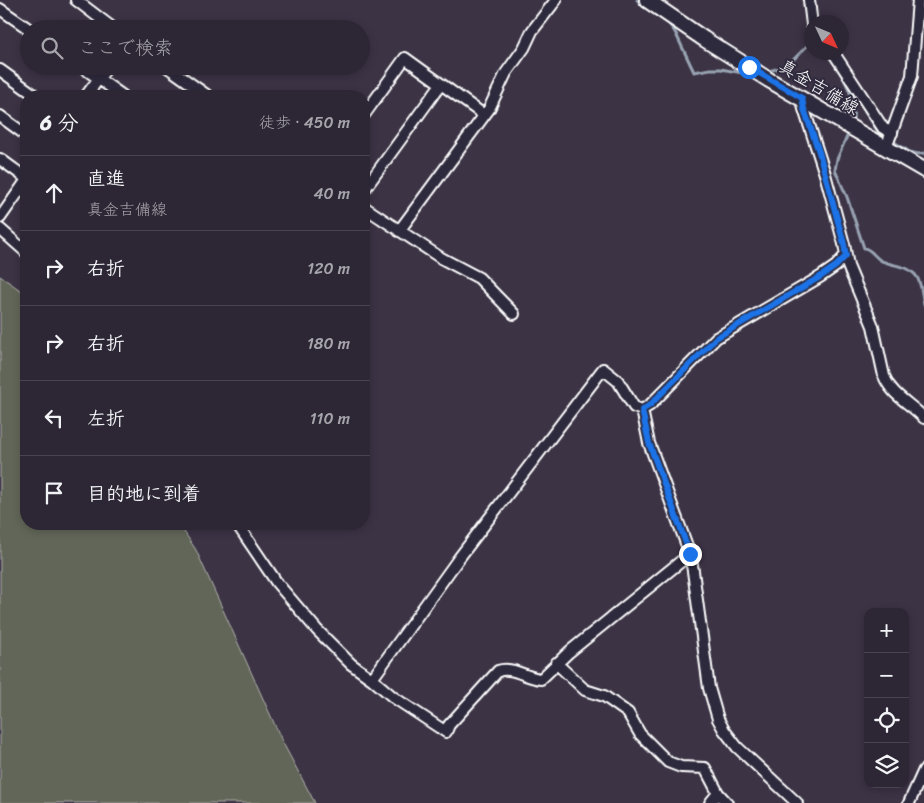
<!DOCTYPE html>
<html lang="ja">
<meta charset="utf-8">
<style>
body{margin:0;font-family:Sriracha,"Klee One",sans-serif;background:#393240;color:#f1f3f6}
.controls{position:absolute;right:15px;bottom:15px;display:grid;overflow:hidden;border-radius:10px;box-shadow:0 2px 8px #0003}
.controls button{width:45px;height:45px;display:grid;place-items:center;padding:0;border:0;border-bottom:1px solid #48434f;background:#2d2634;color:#f1f3f6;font:25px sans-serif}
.compass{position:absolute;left:804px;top:15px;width:45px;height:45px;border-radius:50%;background:#2d2634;box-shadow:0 2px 8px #0003;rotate:134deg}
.stop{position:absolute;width:15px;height:15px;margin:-11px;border:4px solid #1a73e8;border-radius:50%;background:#fff}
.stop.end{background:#1a73e8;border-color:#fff;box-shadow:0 1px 5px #0008}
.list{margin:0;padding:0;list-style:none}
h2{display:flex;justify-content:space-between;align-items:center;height:65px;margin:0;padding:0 20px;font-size:21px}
h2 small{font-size:16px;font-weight:400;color:#a7a5ac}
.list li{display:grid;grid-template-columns:32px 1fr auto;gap:15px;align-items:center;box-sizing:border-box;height:75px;padding:0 20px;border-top:1px solid #48434f}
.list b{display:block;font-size:19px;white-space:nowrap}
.list p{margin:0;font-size:16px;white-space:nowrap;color:#a7a5ac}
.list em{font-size:16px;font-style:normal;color:#a7a5ac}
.icon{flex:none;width:28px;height:28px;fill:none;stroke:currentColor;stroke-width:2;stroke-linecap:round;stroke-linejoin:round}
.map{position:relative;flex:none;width:924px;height:803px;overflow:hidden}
.search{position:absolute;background:#2d2634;box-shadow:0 2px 8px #0003;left:20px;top:20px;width:350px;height:55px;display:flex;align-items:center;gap:12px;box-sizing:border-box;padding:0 18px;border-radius:28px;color:#a7a5ac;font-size:19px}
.panel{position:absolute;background:#2d2634;box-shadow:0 2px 8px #0003;left:20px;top:90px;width:350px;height:440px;border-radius:20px}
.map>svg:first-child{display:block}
.green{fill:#626659;stroke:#b0b2ac}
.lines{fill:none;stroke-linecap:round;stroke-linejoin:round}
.stream{stroke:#98a3b2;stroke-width:3}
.minor-casing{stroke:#fff;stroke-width:14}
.secondary-casing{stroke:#fff;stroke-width:18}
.minor{stroke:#2f2a3d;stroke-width:10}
.secondary{stroke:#2f2a3d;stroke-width:14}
.route{stroke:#1a73e8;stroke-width:6}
.labels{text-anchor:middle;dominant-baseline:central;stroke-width:4;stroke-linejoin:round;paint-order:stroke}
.street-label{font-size:18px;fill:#fff;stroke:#2f2a3d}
</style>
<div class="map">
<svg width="924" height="803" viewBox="0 0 924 803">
<rect width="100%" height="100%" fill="#3c3345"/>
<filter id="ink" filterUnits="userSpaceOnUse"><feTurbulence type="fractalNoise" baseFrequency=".02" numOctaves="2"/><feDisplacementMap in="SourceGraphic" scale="10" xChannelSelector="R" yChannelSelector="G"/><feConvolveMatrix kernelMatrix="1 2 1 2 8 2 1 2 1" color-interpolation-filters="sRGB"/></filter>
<g filter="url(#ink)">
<path class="green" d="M 0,276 L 26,294 L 26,524 L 179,524 L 196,550 L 283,743 L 315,803 L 0,803 Z"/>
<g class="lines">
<path class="stream" d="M 637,0 L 644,5
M 667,21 L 675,32 L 694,72 L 710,69 L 721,69 L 748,74
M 826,52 C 841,73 859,97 852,124
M 765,72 L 787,66 L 808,45 L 812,44
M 851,94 L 860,103 L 878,132 L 910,152 L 918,154 L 924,153
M 849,132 L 837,159 L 835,170 L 847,197 L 864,248 C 871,249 874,256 880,260 C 885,263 892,264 899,266 C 922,272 920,285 924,305"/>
<g class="minor-casing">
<path id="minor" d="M 76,0 L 114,29
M 809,0 L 812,25
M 0,9 L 29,29
M 833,52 L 883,128 L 892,133
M 81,66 L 123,96
M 166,66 L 208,96
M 0,70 L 36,96
M 86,96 L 108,66
M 802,98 L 804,109 L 825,174 L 844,244 L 848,266 L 873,326 L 884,376 C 892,396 910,403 924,418
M 364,115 L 405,58 L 484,115
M 0,116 L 26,135
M 886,148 L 912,76 L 918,0
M 0,159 L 26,178
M 364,190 L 441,84
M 364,207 L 441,258 L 479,278 L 514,314
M 0,218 L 26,181
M 0,229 L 26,252
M 399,231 L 489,109 L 506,73 L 524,48 L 532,31 L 556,0
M 642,410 L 649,443 L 690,554 L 693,571 L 709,688 L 718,719 L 724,730 L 737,747 L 797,803
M 642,410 L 650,405 L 716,338 L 820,277 L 836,266 L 845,256
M 237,524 L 277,583 L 317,630 L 351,664 L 372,679 L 393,697 L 446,732 L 449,725 L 498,671 C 513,666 526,678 541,679 L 569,652 L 690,554
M 556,663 L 585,690 L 604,696 L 628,713 L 640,734 L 668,762 L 681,767 L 705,768 L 718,793 L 727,803
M 372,679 L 459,558 L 603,369 L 618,381 L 634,407 L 642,410
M 710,803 L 718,793
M 909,803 L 924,770"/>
</g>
<g class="secondary-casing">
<path id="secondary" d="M 647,0 L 704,39 L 769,80 L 924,170"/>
</g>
<use href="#minor" class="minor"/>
<use href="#secondary" class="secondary"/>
</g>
</g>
<g class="lines" filter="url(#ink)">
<path class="route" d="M 690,554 L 649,443 L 642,410 L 650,405 L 716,338 L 820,277 L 836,266 L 846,256 L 844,244 L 819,152 L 804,109 L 802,98 L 749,67"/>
</g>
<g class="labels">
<g class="street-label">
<text transform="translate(819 87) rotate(31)">真金吉備線</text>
</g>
</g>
</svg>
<div class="controls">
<button>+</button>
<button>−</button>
<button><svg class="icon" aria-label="locate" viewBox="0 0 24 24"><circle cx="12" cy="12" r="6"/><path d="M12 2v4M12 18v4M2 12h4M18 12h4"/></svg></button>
<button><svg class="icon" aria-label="layers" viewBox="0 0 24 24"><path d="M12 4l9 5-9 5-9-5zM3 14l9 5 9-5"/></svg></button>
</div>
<svg class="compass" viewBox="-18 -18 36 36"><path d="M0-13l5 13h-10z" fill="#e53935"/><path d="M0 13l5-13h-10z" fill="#a7a5ac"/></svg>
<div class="stop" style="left:749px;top:67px"></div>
<div class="stop end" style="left:690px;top:554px"></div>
<div class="search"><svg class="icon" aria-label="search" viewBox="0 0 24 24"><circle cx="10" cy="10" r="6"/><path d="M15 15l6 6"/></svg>ここで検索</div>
<section class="panel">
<h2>6 分<small>徒歩 · 450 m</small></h2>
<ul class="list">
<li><svg class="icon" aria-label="ahead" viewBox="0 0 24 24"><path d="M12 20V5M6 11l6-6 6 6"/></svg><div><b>直進</b><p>真金吉備線</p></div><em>40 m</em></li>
<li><svg class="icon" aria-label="right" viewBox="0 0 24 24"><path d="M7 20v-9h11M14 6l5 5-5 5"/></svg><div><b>右折</b></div><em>120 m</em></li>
<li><svg class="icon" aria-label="right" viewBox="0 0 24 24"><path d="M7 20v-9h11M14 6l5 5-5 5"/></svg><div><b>右折</b></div><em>180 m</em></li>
<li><svg class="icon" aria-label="left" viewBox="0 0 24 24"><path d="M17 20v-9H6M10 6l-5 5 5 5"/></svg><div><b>左折</b></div><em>110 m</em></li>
<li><svg class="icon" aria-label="arrive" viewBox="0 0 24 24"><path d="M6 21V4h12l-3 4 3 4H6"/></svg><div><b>目的地に到着</b></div></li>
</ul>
</section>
</div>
